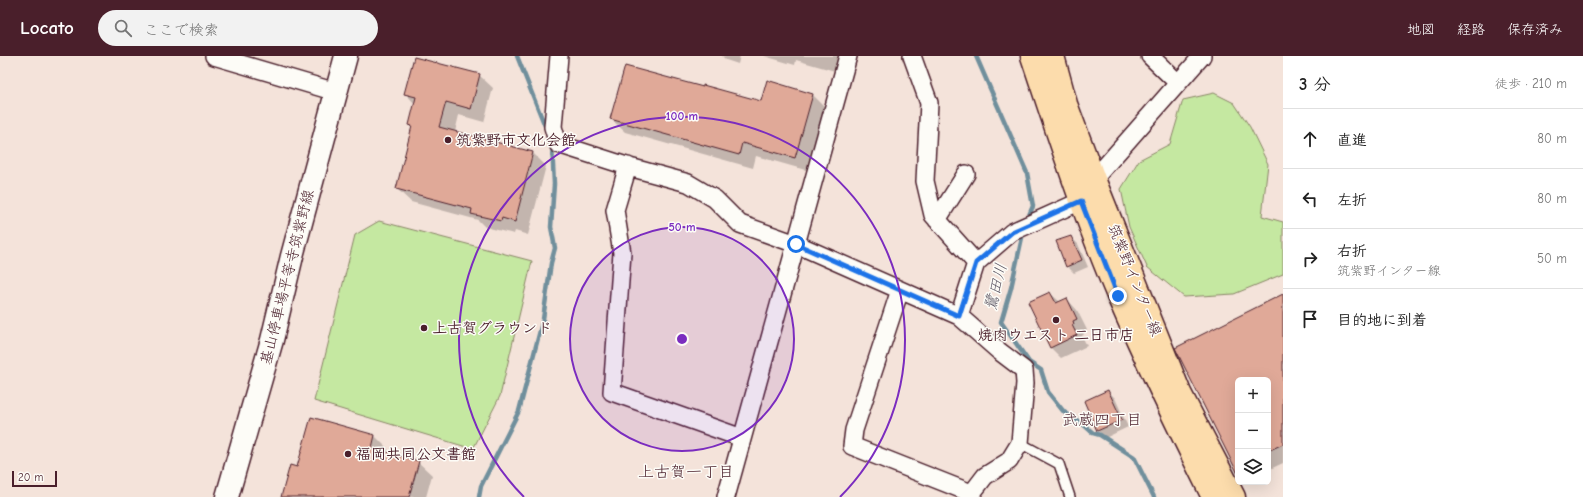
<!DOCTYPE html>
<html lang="ja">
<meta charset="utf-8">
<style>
body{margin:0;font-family:"Comic Neue","Klee One",sans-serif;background:#f2f2f2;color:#222}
.controls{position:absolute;right:12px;bottom:12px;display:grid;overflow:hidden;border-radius:6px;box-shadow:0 4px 16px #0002}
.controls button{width:36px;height:36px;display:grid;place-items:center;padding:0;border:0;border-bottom:1px solid #e0e0e0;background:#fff;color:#222;font:20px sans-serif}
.scale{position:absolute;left:12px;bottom:10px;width:45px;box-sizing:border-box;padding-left:4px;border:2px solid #4a1f2b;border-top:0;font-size:11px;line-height:14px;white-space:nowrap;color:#4a1f2b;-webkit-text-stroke:3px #fdfcf7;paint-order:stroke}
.stop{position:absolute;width:12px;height:12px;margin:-9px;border:3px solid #1a73e8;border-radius:50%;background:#fff}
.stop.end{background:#1a73e8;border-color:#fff;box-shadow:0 1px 4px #0008}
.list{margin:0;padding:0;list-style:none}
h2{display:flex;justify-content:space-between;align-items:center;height:52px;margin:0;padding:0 16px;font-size:17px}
h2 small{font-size:13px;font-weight:400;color:#767676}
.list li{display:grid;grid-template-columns:26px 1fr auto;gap:12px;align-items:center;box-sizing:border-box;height:60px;padding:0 16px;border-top:1px solid #e0e0e0}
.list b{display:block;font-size:15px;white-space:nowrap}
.list p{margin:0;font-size:13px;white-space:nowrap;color:#767676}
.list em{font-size:13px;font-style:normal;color:#767676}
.icon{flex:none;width:22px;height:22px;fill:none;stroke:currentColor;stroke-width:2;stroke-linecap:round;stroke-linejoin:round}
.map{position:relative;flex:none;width:1283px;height:441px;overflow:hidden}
header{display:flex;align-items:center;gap:24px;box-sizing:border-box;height:56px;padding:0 20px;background:#4a1f2b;color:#fff}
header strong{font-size:19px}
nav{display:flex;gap:22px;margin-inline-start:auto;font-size:14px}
.search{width:280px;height:36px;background:#f2f2f2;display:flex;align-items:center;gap:10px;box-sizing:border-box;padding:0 14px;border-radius:22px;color:#767676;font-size:15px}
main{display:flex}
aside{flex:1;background:#fff}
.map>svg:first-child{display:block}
.green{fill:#c5e8a1;stroke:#888466}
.shadow{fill:#0003}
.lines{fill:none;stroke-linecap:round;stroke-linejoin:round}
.stream{stroke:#708f9c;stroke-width:4.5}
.building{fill:#e0a998;stroke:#4a1f2b}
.service-casing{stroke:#4a1f2b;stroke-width:12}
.minor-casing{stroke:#4a1f2b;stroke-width:20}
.secondary-casing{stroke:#4a1f2b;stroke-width:25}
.primary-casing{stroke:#4a1f2b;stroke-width:25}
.service{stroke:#fdfcf7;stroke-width:9}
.minor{stroke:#fdfcf7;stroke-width:17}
.secondary{stroke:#fdfcf7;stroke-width:22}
.primary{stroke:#fcdcac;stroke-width:22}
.route{stroke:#1a73e8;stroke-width:5}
.ring{fill:none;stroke:#7b2cbf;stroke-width:2}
.poi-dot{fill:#4a1f2b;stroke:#fdfcf7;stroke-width:1.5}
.labels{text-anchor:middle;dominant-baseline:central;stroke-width:3;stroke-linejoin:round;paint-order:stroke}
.poi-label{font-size:15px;font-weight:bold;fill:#4a1f2b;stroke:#fdfcf7;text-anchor:start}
.street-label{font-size:15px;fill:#4a1f2b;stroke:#fdfcf7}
.water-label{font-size:16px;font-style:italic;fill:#5d5764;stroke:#fdfcf7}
.neighbourhood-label{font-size:16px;fill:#4a1f2b;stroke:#fdfcf7}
.centre{fill:#7b2cbf;stroke:#fdfcf7;stroke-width:2}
.ring-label{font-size:12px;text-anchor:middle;font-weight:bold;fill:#7b2cbf;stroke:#fdfcf7;stroke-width:3;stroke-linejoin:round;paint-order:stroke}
</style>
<header>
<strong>Locato</strong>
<div class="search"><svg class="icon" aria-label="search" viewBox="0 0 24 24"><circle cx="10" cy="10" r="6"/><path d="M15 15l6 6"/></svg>ここで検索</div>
<nav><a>地図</a><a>経路</a><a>保存済み</a></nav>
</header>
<main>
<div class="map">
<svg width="1283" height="441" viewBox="0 0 1283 441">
<rect width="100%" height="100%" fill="#f4e3da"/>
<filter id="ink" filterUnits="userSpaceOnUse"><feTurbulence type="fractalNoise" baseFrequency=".025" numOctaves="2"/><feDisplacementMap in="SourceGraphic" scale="8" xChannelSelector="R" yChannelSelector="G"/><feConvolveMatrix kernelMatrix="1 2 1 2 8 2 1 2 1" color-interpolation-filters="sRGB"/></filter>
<g filter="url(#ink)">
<path class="green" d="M 1214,37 L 1234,47 L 1250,71 L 1268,108 L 1262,160 L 1283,166 L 1283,218 L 1234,238 L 1184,241 L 1147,211 L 1129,171 L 1121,133 L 1139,104 L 1170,88 L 1183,44 Z
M 379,165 L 532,205 L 500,340 L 473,393 L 314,345 L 355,179 Z"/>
<path class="shadow" d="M 722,0 L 740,0 L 738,8 L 726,4 Z
M 764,0 L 840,0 L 835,15 L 796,4 L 795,9 Z
M 479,19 L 493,32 L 484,66 L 459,59 L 455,76 L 533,97 L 546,110 L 528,179 L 515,175 L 514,178 L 485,171 L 478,164 L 411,146 L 397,133 L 413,72 L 410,69 L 415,48 L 405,37 Z
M 768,26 L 813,39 L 826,52 L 809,115 L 756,100 L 753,112 L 625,76 L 611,63 L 703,32 L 762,46 Z
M 1071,181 L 1078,188 L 1088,211 L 1074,217 L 1067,210 Z
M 1050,237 L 1060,246 L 1067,243 L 1077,254 L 1087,274 L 1083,276 L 1084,278 L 1082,280 L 1087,290 L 1061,302 L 1050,291 Z
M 1283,239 L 1283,407 L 1268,414 L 1268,324 L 1238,324 L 1238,413 L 1177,292 Z
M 1108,335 L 1115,342 L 1128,371 L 1105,382 L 1098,375 L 1085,345 Z
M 312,362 L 375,380 L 388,393 L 387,397 L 418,406 L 432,419 L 426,441 L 282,441 L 298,412 Z"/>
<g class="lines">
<path class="stream" d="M 517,0 L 547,75
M 976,0 L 1027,117 L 1033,150 L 1027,164
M 1023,177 L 1011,232 L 1001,266 L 1029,306 L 1041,314 L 1048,336 L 1064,356 L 1084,369 L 1093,377 L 1100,379 L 1134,401 L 1154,441
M 479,441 L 481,430 L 519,355 L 543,263 L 551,207 L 555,192 L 551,171 L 554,128 L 552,89"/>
</g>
<path class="building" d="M 414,1 L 480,18 L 471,53 L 446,46 L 439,71 L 533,96 L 515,166 L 502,162 L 501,165 L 471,158 L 472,153 L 396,133 L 412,70 L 409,69 L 416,41 L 404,38 Z
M 625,10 L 703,31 L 703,29 L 761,45 L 767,24 L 813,38 L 795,102 L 742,87 L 739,99 L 610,63 Z
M 1071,180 L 1082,204 L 1066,211 L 1056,185 Z
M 1050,236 L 1056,247 L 1067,242 L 1077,263 L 1073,265 L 1074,268 L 1072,269 L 1077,279 L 1050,292 L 1028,246 Z
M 1283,238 L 1283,388 L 1268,395 L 1268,324 L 1238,324 L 1238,418 L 1175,292 Z
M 1108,334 L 1122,364 L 1097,375 L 1084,345 Z
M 311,361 L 375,379 L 372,392 L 419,405 L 409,441 L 281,441 L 290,409 L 297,411 Z"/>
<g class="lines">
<g class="service-casing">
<path id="service" d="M 1020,387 L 1059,408 L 1070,441"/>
</g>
<g class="minor-casing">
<path id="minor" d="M 214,0 L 336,36
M 559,0 L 553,71 L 558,88 L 633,112 L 688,127 L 715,143 L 740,168 L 796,188 L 959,260 L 999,295 L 1024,314 L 1025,327 L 1020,387 L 1009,405 L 985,420 L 969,441
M 912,0 L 929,47 L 925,125 L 933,159 L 976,207
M 1150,0 L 1178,27
M 628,110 L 615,154 L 622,197 L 612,336 L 742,382
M 1094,123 L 1202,0
M 937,164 L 966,118
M 900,234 L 854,374 L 852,390 L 971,437
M 959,260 L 976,207 L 1012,176 L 1081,145
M 726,441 L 848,0"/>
</g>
<g class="secondary-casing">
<path id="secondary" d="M 227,441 L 272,284 L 292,200 L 346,0"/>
</g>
<g class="primary-casing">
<path id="primary" d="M 1032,0 C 1059,81 1085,163 1119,242 C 1148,309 1180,375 1213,441
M 1053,0 L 1066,48 L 1094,123 L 1180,337 L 1234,441"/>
</g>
<use href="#service" class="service"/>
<use href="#minor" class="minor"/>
<use href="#secondary" class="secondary"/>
<use href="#primary" class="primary"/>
</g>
</g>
<g class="lines" filter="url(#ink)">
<path class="route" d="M 796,188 L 959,260 L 976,207 L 1012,176 L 1081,145 L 1118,240"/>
</g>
<circle cx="682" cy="283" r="112" fill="#7b2cbf" fill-opacity=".12"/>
<g class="ring">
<circle cx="682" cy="283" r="112"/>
<path d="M524 441A223 223 0 1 1 840 441"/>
</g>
<g class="poi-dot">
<circle cx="448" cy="84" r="4"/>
<circle cx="1056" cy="264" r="4"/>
<circle cx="424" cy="272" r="4"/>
<circle cx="348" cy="398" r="4"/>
</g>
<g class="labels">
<g class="poi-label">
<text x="456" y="84">筑紫野市文化会館</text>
<text x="432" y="272">上古賀グラウンド</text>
<text x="1056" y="279" text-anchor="middle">焼肉ウエスト 二日市店</text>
<text x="356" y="398">福岡共同公文書館</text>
</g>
<g class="street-label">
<text transform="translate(287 221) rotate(-76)">基山停車場平等寺筑紫野線</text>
<text transform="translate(1135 224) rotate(68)">筑紫野インター線</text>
</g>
<g class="water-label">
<text transform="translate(996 231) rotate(-76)">鷺田川</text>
</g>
<g class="neighbourhood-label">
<text x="1102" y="364">武蔵四丁目</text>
<text x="686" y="416">上古賀一丁目</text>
</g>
</g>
<circle cx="682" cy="283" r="6" class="centre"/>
<g class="ring-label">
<text x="682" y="64">100 m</text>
<text x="682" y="175">50 m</text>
</g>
</svg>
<div class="controls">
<button>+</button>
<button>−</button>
<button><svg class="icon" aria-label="layers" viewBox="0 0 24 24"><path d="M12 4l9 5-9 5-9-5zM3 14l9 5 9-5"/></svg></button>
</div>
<div class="scale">20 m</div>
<div class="stop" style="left:796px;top:188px"></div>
<div class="stop end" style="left:1118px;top:240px"></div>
</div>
<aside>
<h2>3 分<small>徒歩 · 210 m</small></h2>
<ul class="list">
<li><svg class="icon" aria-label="ahead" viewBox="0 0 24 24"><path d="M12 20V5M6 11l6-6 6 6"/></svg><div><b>直進</b></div><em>80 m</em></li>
<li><svg class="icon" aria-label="left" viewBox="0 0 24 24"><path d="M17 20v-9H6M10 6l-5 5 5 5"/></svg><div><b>左折</b></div><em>80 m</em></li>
<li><svg class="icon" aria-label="right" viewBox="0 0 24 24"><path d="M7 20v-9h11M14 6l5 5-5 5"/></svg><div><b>右折</b><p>筑紫野インター線</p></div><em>50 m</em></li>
<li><svg class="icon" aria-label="arrive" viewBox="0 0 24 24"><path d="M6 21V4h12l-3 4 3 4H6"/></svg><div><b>目的地に到着</b></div></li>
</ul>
</aside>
</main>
